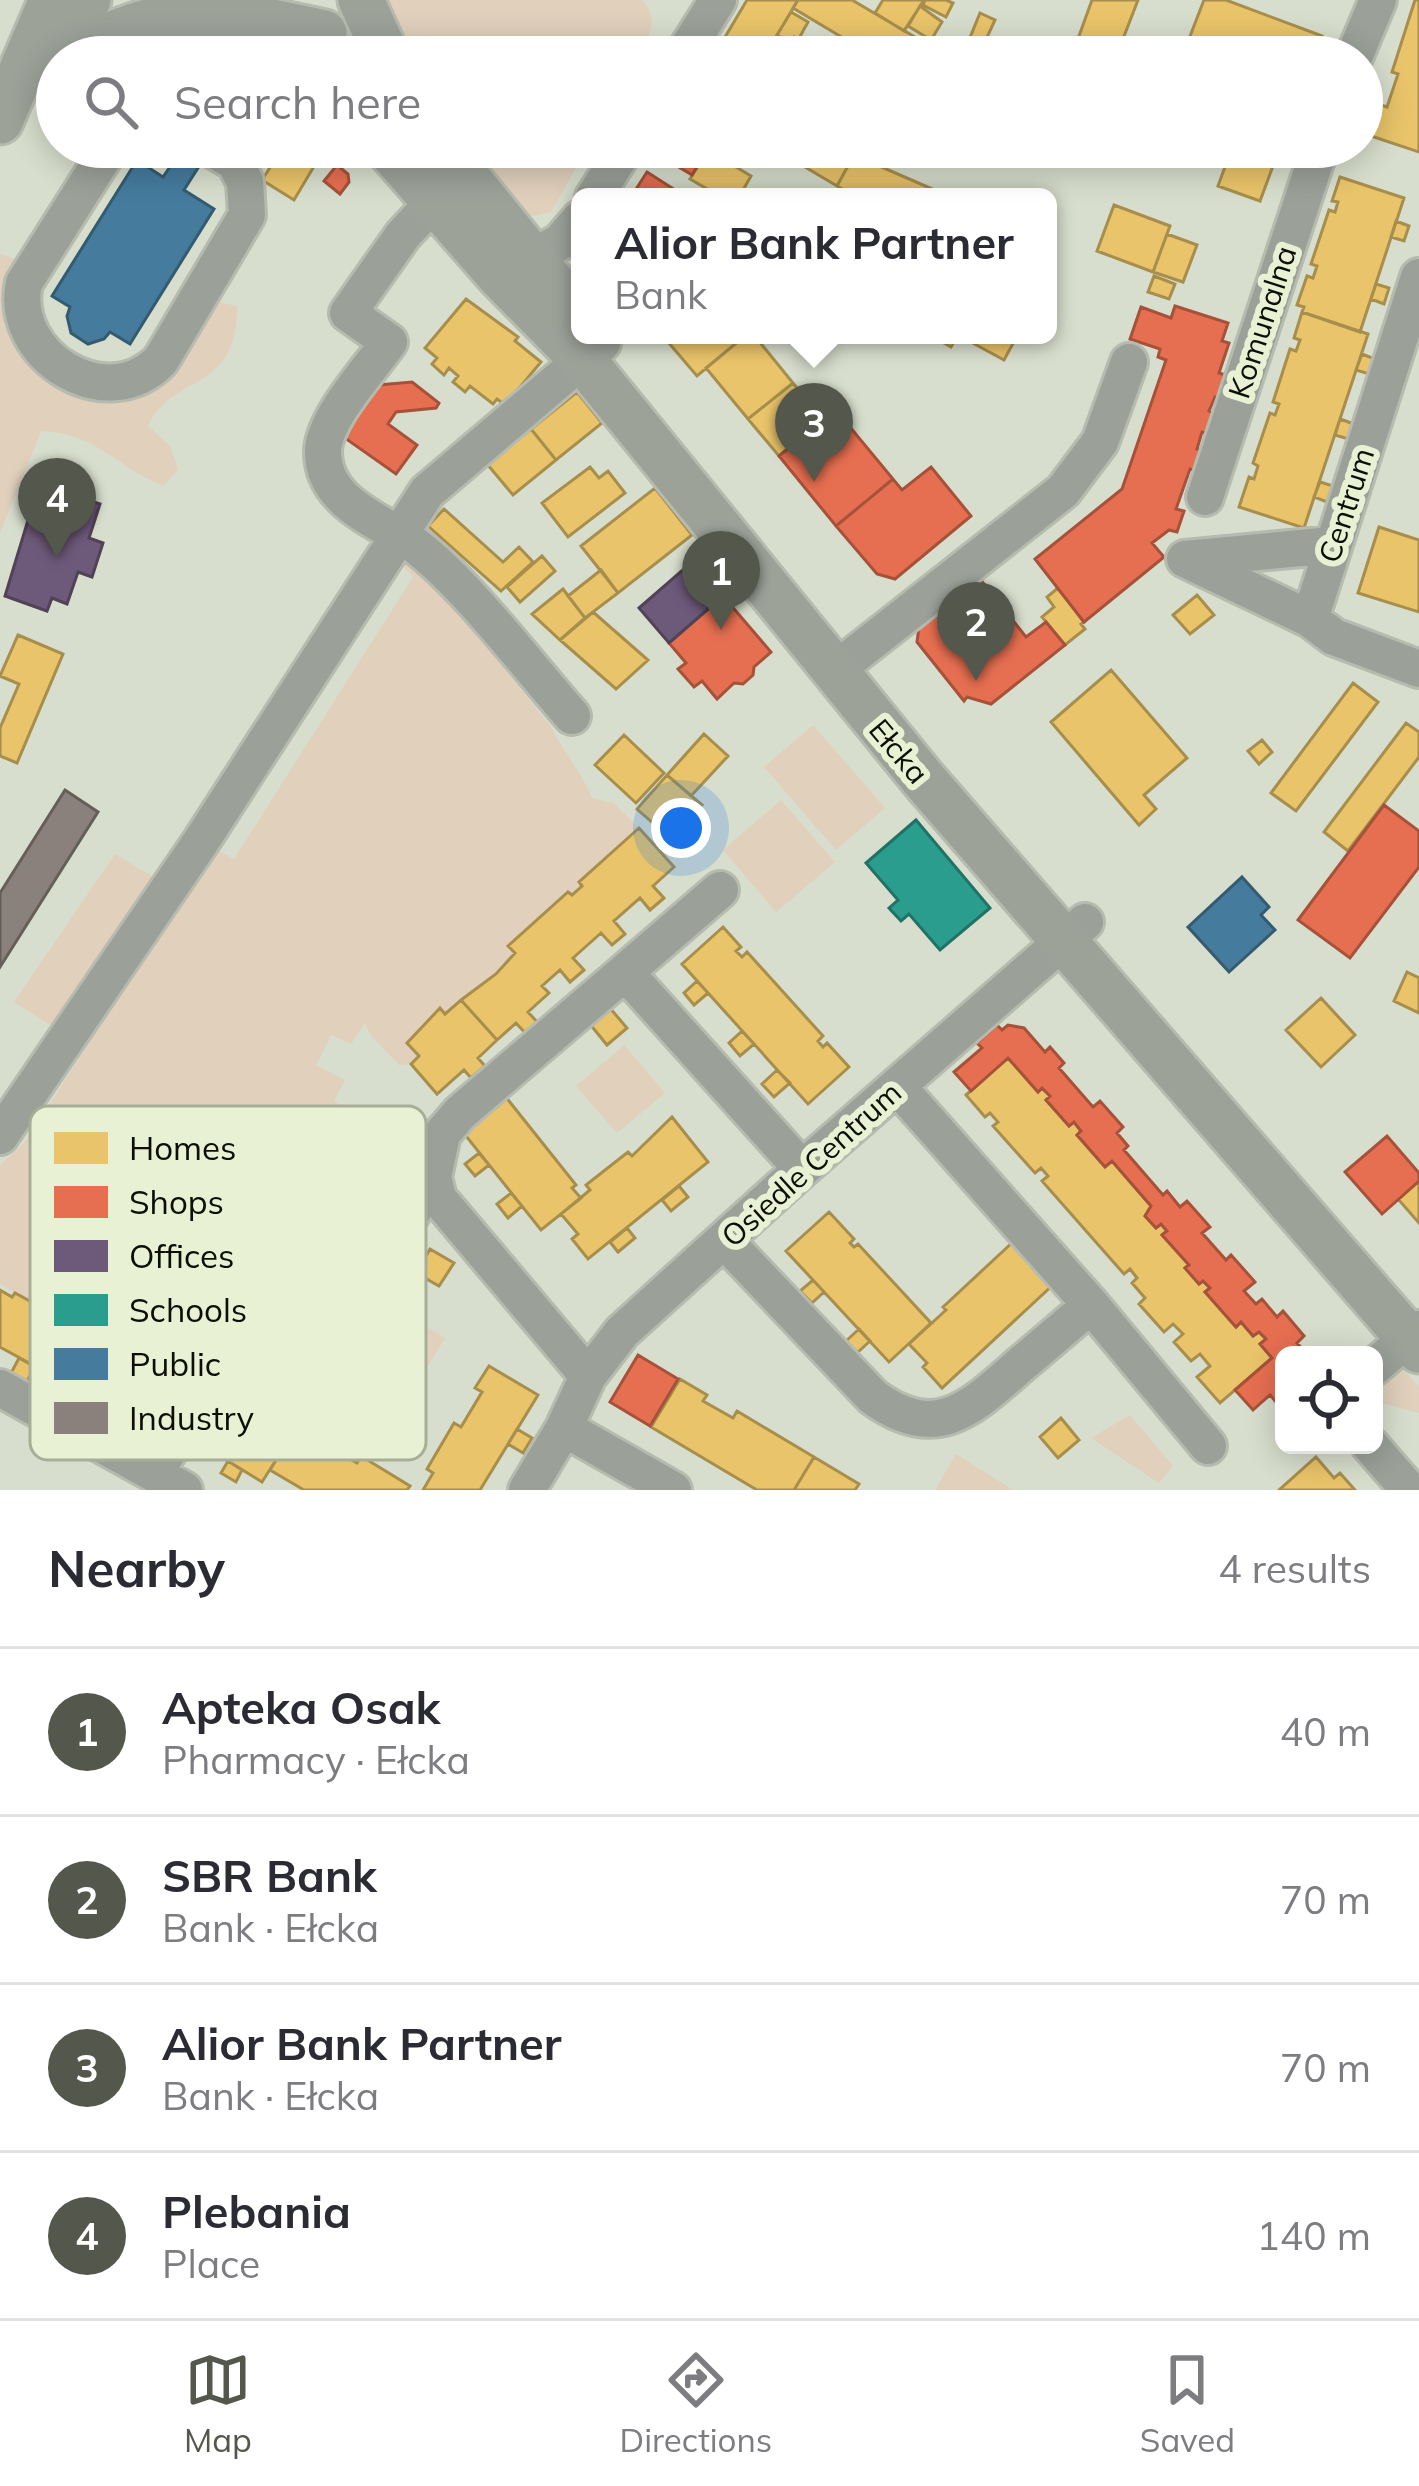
<!DOCTYPE html>
<meta charset="utf-8">
<style>
body{margin:0;font-family:Mulish,sans-serif;background:#f2f2f3;color:#2b2b33}
.controls{position:absolute;right:36px;bottom:36px;display:grid;overflow:hidden;border-radius:18px;box-shadow:0 6px 30px #0003}
.controls button{width:108px;height:108px;display:grid;place-items:center;padding:0;border:0;border-bottom:3px solid #e1e1e2;background:#fff;color:#2b2b33;font:60px sans-serif}
.you{position:absolute;left:681px;top:828px;width:42px;height:42px;margin:-30px;border:9px solid #fff;border-radius:50%;background:#1a73e8;box-shadow:0 0 0 18px #1a73e833}
.badge{display:grid;place-items:center;width:78px;height:78px;border-radius:50%;background:#54574c;color:#fff;font-size:39px;font-weight:700}
.pin{position:absolute;translate:-50% -99px;filter:drop-shadow(0 3px 6px #0008)}
.pin::after{content:'';position:absolute;top:63px;width:42px;height:36px;background:inherit;clip-path:polygon(0 0,100% 0,50% 100%)}
.popup{position:absolute;left:571px;top:188px;width:486px;height:156px;box-sizing:border-box;display:grid;place-content:center;border-radius:18px;background:#fff;filter:drop-shadow(0 3px 9px #0005);font-size:39px;white-space:nowrap;color:#7c7c81}
.popup b{font-size:45px;color:#2b2b33}
.popup::after{content:'';position:absolute;left:50%;top:100%;margin-left:-24px;border:24px solid transparent;border-top-color:#fff}
.list{margin:0;padding:0;list-style:none}
h2{display:flex;justify-content:space-between;align-items:center;height:156px;margin:0;padding:0 48px;font-size:51px}
h2 small{font-size:39px;font-weight:400;color:#7c7c81}
.list li{display:grid;grid-template-columns:78px 1fr auto;gap:36px;align-items:center;box-sizing:border-box;height:168px;padding:0 48px;border-top:3px solid #e1e1e2}
.list b{display:block;font-size:45px;white-space:nowrap}
.list p{margin:0;font-size:39px;white-space:nowrap;color:#7c7c81}
.list em{font-size:39px;font-style:normal;color:#7c7c81}
.icon{flex:none;width:66px;height:66px;fill:none;stroke:currentColor;stroke-width:2;stroke-linecap:round;stroke-linejoin:round}
.map{position:relative;flex:none;width:1419px;height:1490px;overflow:hidden}
.search{position:absolute;background:#fff;box-shadow:0 6px 30px #0003;left:36px;right:36px;top:36px;height:132px;display:flex;align-items:center;gap:30px;box-sizing:border-box;padding:0 42px;border-radius:66px;color:#7c7c81;font-size:45px}
.sheet{height:828px;background:#fff}
nav{display:flex;justify-content:space-around;align-items:center;box-sizing:border-box;height:168px;border-top:3px solid #e1e1e2;background:#fff;font-size:33px;color:#7c7c81}
nav a{display:grid;justify-items:center;gap:6px}
nav .on{color:#54574c}
.map>svg:first-child{display:block}
.green{fill:#e0d0bc}
.homes{fill:#e9c46a;stroke:#a78e4c;stroke-width:3}
.shops{fill:#e76f51;stroke:#a6523a;stroke-width:3}
.offices{fill:#6d597a;stroke:#504357;stroke-width:3}
.schools{fill:#2a9d8f;stroke:#217266;stroke-width:3}
.public{fill:#457b9d;stroke:#345b70;stroke-width:3}
.industry{fill:#8a817c;stroke:#645f59;stroke-width:3}
.lines{fill:none;stroke-linecap:round;stroke-linejoin:round}
.minor-casing{stroke:#b7bbaf;stroke-width:42}
.major-casing{stroke:#b7bbaf;stroke-width:51}
.minor{stroke:#9ba199;stroke-width:36}
.major{stroke:#9ca298;stroke-width:45}
.labels{text-anchor:middle;dominant-baseline:central;stroke-width:12;stroke-linejoin:round;paint-order:stroke}
.street-label{font-size:30px;fill:#0d0f06;stroke:#e9f1d4}
.key{fill:#e9f1d4;stroke:#a7ad96;stroke-width:3}
.key-label{font-size:33px;fill:#0d0f06}
</style>
<div class="map">
<svg width="1419" height="1490" viewBox="0 0 1419 1490">
<rect width="100%" height="100%" fill="#d8decd"/>
<path class="green" d="M 383,0 L 642,0 C 660,19 649,37 638,57 L 410,57 Z
M 222,34 L 296,43 L 314,57 L 225,57 L 218,43 Z
M 464,147 L 572,147 L 565,157 L 576,168 L 551,212 L 528,217 L 512,208 Z
M 0,254 L 19,260 L 56,370 L 76,397 C 124,404 192,339 217,302 L 237,306 C 238,394 171,373 148,426 L 170,446 L 178,470 L 163,486 C 116,467 97,433 41,431 L 0,533 Z
M 404,553 L 433,580 L 552,728 C 564,753 582,773 592,798 L 613,803 L 639,828 L 579,882 L 582,886 L 572,895 L 568,892 L 508,946 L 515,953 L 496,974 L 445,1014 L 439,1009 L 420,1026 L 422,1030 L 408,1043 L 419,1056 L 411,1064 L 399,1065 L 371,1036 L 365,1023 L 351,1044 L 331,1035 L 316,1065 L 345,1080 L 334,1101 L 418,1157 L 409,1172 L 349,1138 L 337,1158 L 341,1161 L 288,1240 L 292,1243 L 253,1298 L 293,1324 C 253,1333 216,1341 190,1376 L 92,1322 L 86,1332 L 0,1284 L 0,1165 L 27,1140 L 213,848 L 234,859 L 413,577 L 401,564 Z
M 813,725 L 885,808 L 836,850 L 764,767 Z
M 781,800 L 835,862 L 776,912 L 723,850 Z
M 115,854 L 158,880 L 53,1027 L 14,1002 Z
M 624,1045 L 665,1093 L 617,1133 L 576,1086 Z
M 397,1309 L 445,1338 L 404,1406 L 357,1377 Z
M 1400,1366 L 1419,1387 L 1419,1413 L 1374,1401 L 1374,1391 Z
M 1130,1415 L 1173,1466 L 1159,1483 L 1091,1438 Z
M 956,1454 L 1013,1490 L 935,1490 Z"/>
<path class="homes" d="M 747,0 L 798,0 L 764,57 L 732,57 L 718,49 Z
M 798,0 L 852,0 L 920,40 L 910,57 L 875,57 L 793,8 Z
M 883,0 L 924,0 L 904,31 L 875,13 Z
M 925,0 L 946,0 L 953,3 L 946,17 L 923,5 Z
M 1092,0 L 1138,0 L 1116,57 L 1104,57 L 1075,47 Z
M 1204,0 L 1226,0 L 1322,36 L 1314,57 L 1182,57 Z
M 1415,0 L 1419,0 L 1419,152 L 1371,136 L 1381,105 L 1387,107 L 1398,74 L 1392,72 Z
M 920,6 L 942,22 L 931,40 L 908,26 Z
M 791,12 L 808,22 L 798,40 L 794,37 L 790,43 L 777,35 Z
M 980,13 L 995,20 L 983,46 L 969,40 Z
M 780,147 L 839,147 L 854,155 L 837,186 L 778,151 Z
M 1221,147 L 1280,147 L 1260,201 L 1218,186 L 1226,164 L 1216,160 Z
M 282,149 L 313,168 L 294,200 L 262,180 Z
M 708,150 L 751,176 L 739,197 L 721,197 L 690,179 Z
M 854,155 L 937,191 L 934,197 L 856,197 L 837,186 Z
M 1340,177 L 1404,198 L 1360,332 L 1302,312 L 1304,307 L 1297,305 L 1307,276 L 1313,278 L 1317,266 L 1311,264 L 1329,210 L 1335,212 L 1338,202 L 1332,201 Z
M 1114,205 L 1170,226 L 1153,272 L 1097,251 Z
M 1396,221 L 1409,226 L 1404,241 L 1391,237 Z
M 1167,234 L 1197,245 L 1183,282 L 1153,272 Z
M 1154,276 L 1175,284 L 1169,299 L 1148,292 Z
M 1376,284 L 1389,288 L 1384,304 L 1371,299 Z
M 466,299 L 518,337 L 515,341 L 541,362 L 505,405 L 497,399 L 493,404 L 470,386 L 465,392 L 453,382 L 458,376 L 449,368 L 444,375 L 432,364 L 437,358 L 425,348 Z
M 1302,312 L 1368,334 L 1304,528 L 1239,507 L 1249,477 L 1254,479 L 1258,466 L 1253,463 L 1270,413 L 1275,415 L 1279,404 L 1273,402 L 1290,349 L 1296,351 L 1300,340 L 1294,338 Z
M 662,335 L 746,335 L 697,376 Z
M 746,335 L 754,335 L 793,383 L 748,419 L 706,368 Z
M 930,335 L 958,335 L 951,347 Z
M 958,335 L 1012,335 L 1016,338 L 1004,360 Z
M 1362,354 L 1375,359 L 1369,374 L 1356,370 Z
M 793,383 L 823,420 L 779,456 L 748,419 Z
M 577,392 L 602,423 L 556,460 L 531,429 Z
M 1340,419 L 1354,424 L 1348,439 L 1335,435 Z
M 531,429 L 556,460 L 513,495 L 487,464 Z
M 590,467 L 599,478 L 608,471 L 625,493 L 568,537 L 542,503 Z
M 1320,482 L 1333,486 L 1327,502 L 1314,497 Z
M 655,488 L 692,535 L 618,593 L 581,546 Z
M 444,509 L 503,562 L 519,547 L 533,562 L 501,591 L 428,526 Z
M 1379,527 L 1419,540 L 1419,612 L 1358,593 Z
M 542,556 L 555,571 L 520,602 L 507,587 Z
M 601,570 L 618,593 L 585,618 L 568,596 Z
M 1058,588 L 1084,622 L 1081,624 L 1085,629 L 1065,645 L 1042,617 L 1054,607 L 1047,597 Z
M 563,589 L 585,618 L 560,640 L 532,614 Z
M 1197,595 L 1214,615 L 1190,634 L 1173,615 Z
M 593,612 L 648,660 L 616,689 L 560,640 Z
M 18,635 L 63,654 L 17,763 L 0,756 L 0,728 L 19,684 L 0,676 Z
M 1111,670 L 1187,758 L 1144,795 L 1156,809 L 1139,825 L 1051,722 Z
M 1353,683 L 1378,702 L 1296,811 L 1271,793 Z
M 1406,723 L 1419,732 L 1419,757 L 1348,851 L 1324,832 Z
M 704,734 L 728,756 L 691,796 L 667,775 Z
M 624,735 L 664,773 L 636,803 L 595,765 Z
M 1262,740 L 1272,752 L 1259,764 L 1248,751 Z
M 667,775 L 702,805 L 671,839 L 637,809 Z
M 639,828 L 674,867 L 653,886 L 664,898 L 650,910 L 640,898 L 614,921 L 625,934 L 612,945 L 601,933 L 573,958 L 584,970 L 570,982 L 560,970 L 542,986 L 549,993 L 528,1012 L 539,1024 L 527,1035 L 516,1023 L 497,1040 L 461,1000 L 496,974 L 515,953 L 508,946 L 568,892 L 572,895 L 582,886 L 579,882 Z
M 723,927 L 741,947 L 736,951 L 742,957 L 747,952 L 823,1036 L 818,1041 L 823,1047 L 827,1043 L 849,1067 L 808,1104 L 682,964 Z
M 1407,972 L 1419,978 L 1419,1013 L 1394,1001 Z
M 697,981 L 708,993 L 694,1005 L 684,993 Z
M 1321,998 L 1355,1035 L 1321,1067 L 1286,1030 Z
M 461,1000 L 497,1040 L 478,1058 L 485,1066 L 471,1078 L 464,1070 L 437,1094 L 411,1064 L 419,1056 L 407,1043 L 440,1008 L 445,1014 Z
M 609,1007 L 627,1028 L 607,1045 L 589,1023 Z
M 742,1031 L 754,1044 L 740,1056 L 729,1043 Z
M 1008,1058 L 1038,1092 L 1042,1088 L 1050,1096 L 1046,1100 L 1069,1126 L 1074,1122 L 1081,1131 L 1077,1135 L 1105,1167 L 1112,1161 L 1151,1206 L 1145,1216 L 1156,1228 L 1161,1224 L 1167,1231 L 1162,1235 L 1189,1265 L 1185,1268 L 1199,1284 L 1203,1281 L 1210,1288 L 1205,1292 L 1236,1327 L 1241,1322 L 1253,1336 L 1259,1332 L 1266,1339 L 1260,1344 L 1272,1358 L 1220,1403 L 1197,1377 L 1210,1366 L 1200,1354 L 1191,1361 L 1174,1342 L 1183,1334 L 1173,1324 L 1164,1332 L 1139,1304 L 1145,1298 L 1132,1283 L 1137,1278 L 1130,1269 L 1124,1274 L 1042,1181 L 1048,1176 L 1041,1168 L 1035,1173 L 993,1126 L 998,1122 L 990,1113 L 985,1117 L 966,1095 Z
M 777,1070 L 790,1083 L 774,1097 L 762,1084 Z
M 505,1096 L 576,1185 L 572,1188 L 581,1198 L 541,1230 L 462,1131 Z
M 672,1117 L 708,1162 L 588,1259 L 572,1239 L 578,1234 L 561,1214 L 590,1190 L 586,1185 L 628,1152 L 632,1156 Z
M 350,1137 L 391,1163 L 371,1196 L 387,1207 L 379,1220 L 364,1210 L 323,1276 L 338,1286 L 330,1300 L 314,1290 L 293,1324 L 252,1298 L 292,1243 L 288,1240 L 341,1161 L 337,1159 Z
M 479,1153 L 489,1165 L 475,1176 L 465,1164 Z
M 1419,1181 L 1419,1223 L 1398,1199 Z
M 679,1186 L 688,1197 L 671,1211 L 662,1200 Z
M 511,1193 L 522,1206 L 508,1218 L 497,1204 Z
M 829,1212 L 854,1239 L 850,1243 L 854,1247 L 858,1244 L 931,1323 L 889,1362 L 786,1251 Z
M 627,1228 L 635,1238 L 618,1252 L 610,1242 Z
M 1015,1240 L 1055,1283 L 942,1388 L 923,1367 L 927,1363 L 909,1344 L 946,1310 L 943,1307 Z
M 430,1249 L 454,1263 L 439,1286 L 416,1273 Z
M 813,1280 L 824,1292 L 812,1303 L 800,1291 Z
M 0,1290 L 12,1297 L 15,1293 L 86,1332 L 92,1321 L 148,1358 L 150,1354 L 176,1368 L 149,1416 L 66,1369 L 60,1380 L 0,1347 Z
M 859,1329 L 870,1341 L 857,1353 L 846,1341 Z
M 19,1358 L 35,1367 L 27,1381 L 11,1373 Z
M 489,1366 L 538,1395 L 480,1490 L 423,1490 L 433,1473 L 427,1469 L 454,1423 L 461,1427 L 482,1392 L 475,1388 Z
M 680,1379 L 707,1395 L 703,1401 L 733,1418 L 737,1411 L 814,1457 L 794,1490 L 757,1490 L 651,1427 Z
M 96,1387 L 112,1395 L 103,1409 L 88,1401 Z
M 236,1396 L 286,1427 L 282,1433 L 290,1438 L 262,1482 L 205,1447 Z
M 1061,1418 L 1079,1440 L 1058,1458 L 1040,1437 Z
M 300,1421 L 352,1453 L 348,1458 L 357,1463 L 361,1456 L 410,1486 L 407,1490 L 304,1490 L 270,1470 Z
M 517,1429 L 532,1438 L 523,1453 L 508,1444 Z
M 814,1457 L 859,1484 L 855,1490 L 794,1490 Z
M 1316,1457 L 1334,1478 L 1340,1473 L 1355,1490 L 1279,1490 Z
M 228,1461 L 242,1470 L 236,1482 L 221,1473 Z"/>
<path class="shops" d="M 664,147 L 709,147 L 692,175 L 659,155 Z
M 337,165 L 348,174 L 349,182 L 340,194 L 324,181 Z
M 647,172 L 686,197 L 631,197 Z
M 1175,306 L 1228,323 L 1222,341 L 1229,343 L 1219,373 L 1229,376 L 1221,399 L 1215,397 L 1209,411 L 1216,414 L 1210,434 L 1202,432 L 1197,449 L 1204,451 L 1197,471 L 1190,469 L 1176,509 L 1184,511 L 1177,532 L 1169,530 L 1152,543 L 1164,557 L 1084,622 L 1035,559 L 1122,489 L 1166,360 L 1158,357 L 1160,349 L 1130,339 L 1141,307 L 1171,318 Z
M 412,382 L 439,403 L 436,408 L 396,412 L 388,424 L 417,445 L 396,474 L 342,436 L 378,385 Z
M 835,409 L 893,479 L 836,526 L 779,456 Z
M 931,467 L 971,516 L 895,579 L 877,574 L 836,526 L 893,479 L 902,490 Z
M 980,579 L 1026,637 L 1046,622 L 1065,645 L 991,704 L 967,697 L 964,701 L 917,642 L 919,627 Z
M 723,596 L 771,652 L 754,667 L 753,675 L 743,684 L 734,683 L 717,699 L 702,681 L 694,687 L 678,669 L 686,663 L 669,643 Z
M 1384,805 L 1419,831 L 1419,867 L 1350,958 L 1298,920 Z
M 997,1025 L 1002,1030 L 1008,1025 L 1024,1028 L 1045,1052 L 1050,1047 L 1064,1063 L 1059,1068 L 1093,1107 L 1100,1101 L 1123,1127 L 1117,1133 L 1128,1146 L 1124,1150 L 1163,1195 L 1167,1191 L 1180,1207 L 1187,1201 L 1210,1227 L 1202,1233 L 1226,1260 L 1231,1255 L 1255,1282 L 1244,1291 L 1256,1304 L 1262,1299 L 1277,1317 L 1283,1311 L 1304,1336 L 1297,1343 L 1308,1355 L 1284,1355 L 1284,1396 L 1276,1402 L 1270,1395 L 1253,1410 L 1235,1390 L 1272,1358 L 1260,1344 L 1266,1339 L 1259,1332 L 1253,1336 L 1241,1322 L 1236,1327 L 1205,1292 L 1210,1288 L 1203,1281 L 1199,1284 L 1185,1268 L 1189,1265 L 1162,1235 L 1167,1231 L 1161,1224 L 1156,1228 L 1145,1216 L 1151,1206 L 1112,1161 L 1105,1167 L 1077,1135 L 1081,1131 L 1074,1122 L 1069,1126 L 1046,1100 L 1050,1096 L 1042,1088 L 1038,1092 L 1008,1058 L 971,1091 L 954,1072 L 982,1048 L 977,1043 Z
M 1387,1136 L 1419,1173 L 1419,1181 L 1382,1214 L 1345,1172 Z
M 638,1355 L 678,1379 L 650,1426 L 610,1402 Z"/>
<path class="offices" d="M 39,484 L 100,504 L 89,538 L 103,543 L 92,577 L 78,572 L 67,604 L 52,598 L 47,611 L 5,596 Z
M 693,561 L 723,596 L 669,643 L 639,608 Z"/>
<path class="schools" d="M 916,820 L 990,908 L 940,950 L 909,914 L 901,921 L 889,908 L 898,900 L 866,863 Z"/>
<path class="public" d="M 178,155 L 198,168 L 184,190 L 214,209 L 130,344 L 110,332 L 104,339 L 88,344 L 71,333 L 67,316 L 70,307 L 52,296 L 137,160 L 163,177 Z
M 1242,877 L 1269,907 L 1261,915 L 1275,930 L 1229,972 L 1188,927 Z"/>
<path class="industry" d="M 65,790 L 98,812 L 0,967 L 0,893 Z"/>
<g class="lines">
<g class="minor-casing">
<path id="minor" d="M 207,57 L 202,34 L 209,11
M 682,57 L 718,0
M 1354,57 L 1378,0
M 110,147 L 24,283 C 8,356 107,417 161,360 L 247,215 L 245,182 L 235,162 L 209,147
M 594,197 L 626,147
M 433,203 L 403,235 L 348,313 L 389,342 C 370,369 323,419 323,452 C 323,504 382,521 416,546 C 468,586 527,665 572,716
M 533,257 L 560,242 L 580,219
M 1419,277 L 1310,619 L 1334,637 L 1419,669
M 1205,497 L 1320,147
M 1185,559 L 1332,545
M 1185,559 L 1310,619
M 833,672 L 1063,491 L 1100,442 L 1129,362
M 625,972 L 720,890
M 897,1086 L 1091,1305 L 1208,1446
M 0,1136 L 202,840 L 427,492 L 602,343
M 725,1241 L 873,1397 C 936,1443 970,1409 1019,1366 C 1043,1346 1067,1325 1091,1305
M 1374,1367 L 1419,1329
M 588,1376 L 438,1198 L 433,1177 L 442,1134 L 460,1113 L 625,972 L 802,1169
M 0,1388 L 184,1490
M 564,1428 L 673,1490
M 1370,1445 L 1409,1490
M 155,1473 L 214,1376 C 230,1364 246,1355 266,1351 C 293,1346 317,1353 340,1334 L 433,1177
M 527,1490 L 564,1428 L 588,1376 L 622,1332 L 802,1169 L 1085,922"/>
</g>
<g class="major-casing">
<path id="major" d="M 361,0 L 387,57
M 57,57 L 88,0
M 69,57 C 164,0 221,10 324,33
M 0,121 L 52,0
M 387,147 L 499,275 L 582,359 L 924,780 L 1419,1350
M 442,147 L 580,317"/>
</g>
<use href="#minor" class="minor"/>
<use href="#major" class="major"/>
</g>
<g class="labels">
<g class="street-label">
<text transform="translate(1262 322) rotate(-72)">Komunalna</text>
<text transform="translate(1346 505) rotate(-72)">Centrum</text>
<text transform="translate(899 751) rotate(50)">Ełcka</text>
<text transform="translate(811 1164) rotate(-42)">Osiedle Centrum</text>
</g>
</g>
<rect x="30" y="1106" width="396" height="354" rx="18" class="key"/>
<rect x="54" y="1132" width="54" height="32" fill="#e9c46a"/>
<rect x="54" y="1186" width="54" height="32" fill="#e76f51"/>
<rect x="54" y="1240" width="54" height="32" fill="#6d597a"/>
<rect x="54" y="1294" width="54" height="32" fill="#2a9d8f"/>
<rect x="54" y="1348" width="54" height="32" fill="#457b9d"/>
<rect x="54" y="1402" width="54" height="32" fill="#8a817c"/>
<g class="key-label">
<text x="129" y="1160">Homes</text>
<text x="129" y="1214">Shops</text>
<text x="129" y="1268">Offices</text>
<text x="129" y="1322">Schools</text>
<text x="129" y="1376">Public</text>
<text x="129" y="1430">Industry</text>
</g>
</svg>
<div class="controls">
<button><svg class="icon" aria-label="locate" viewBox="0 0 24 24"><circle cx="12" cy="12" r="6"/><path d="M12 2v4M12 18v4M2 12h4M18 12h4"/></svg></button>
</div>
<div class="you"></div>
<div class="pin badge" style="left:721px;top:630px">1</div>
<div class="pin badge" style="left:976px;top:681px">2</div>
<div class="pin badge" style="left:814px;top:482px">3</div>
<div class="popup"><b>Alior Bank Partner</b>Bank</div>
<div class="pin badge" style="left:57px;top:557px">4</div>
<div class="search"><svg class="icon" aria-label="search" viewBox="0 0 24 24"><circle cx="10" cy="10" r="6"/><path d="M15 15l6 6"/></svg>Search here</div>
</div>
<section class="sheet">
<h2>Nearby<small>4 results</small></h2>
<ul class="list">
<li><span class="badge">1</span><div><b>Apteka Osak</b><p>Pharmacy · Ełcka</p></div><em>40 m</em></li>
<li><span class="badge">2</span><div><b>SBR Bank</b><p>Bank · Ełcka</p></div><em>70 m</em></li>
<li><span class="badge">3</span><div><b>Alior Bank Partner</b><p>Bank · Ełcka</p></div><em>70 m</em></li>
<li><span class="badge">4</span><div><b>Plebania</b><p>Place</p></div><em>140 m</em></li>
</ul>
</section>
<nav>
<a class="on"><svg class="icon" aria-label="map" viewBox="0 0 24 24"><path d="M3 6l6-2 6 2 6-2v14l-6 2-6-2-6 2zM9 4v14M15 6v14"/></svg>Map</a>
<a><svg class="icon" aria-label="directions" viewBox="0 0 24 24"><path d="M12 3l9 9-9 9-9-9zM9 14v-3h6M13 9l2 2-2 2"/></svg>Directions</a>
<a><svg class="icon" aria-label="saved" viewBox="0 0 24 24"><path d="M7 4h10v16l-5-4-5 4z"/></svg>Saved</a>
</nav>
